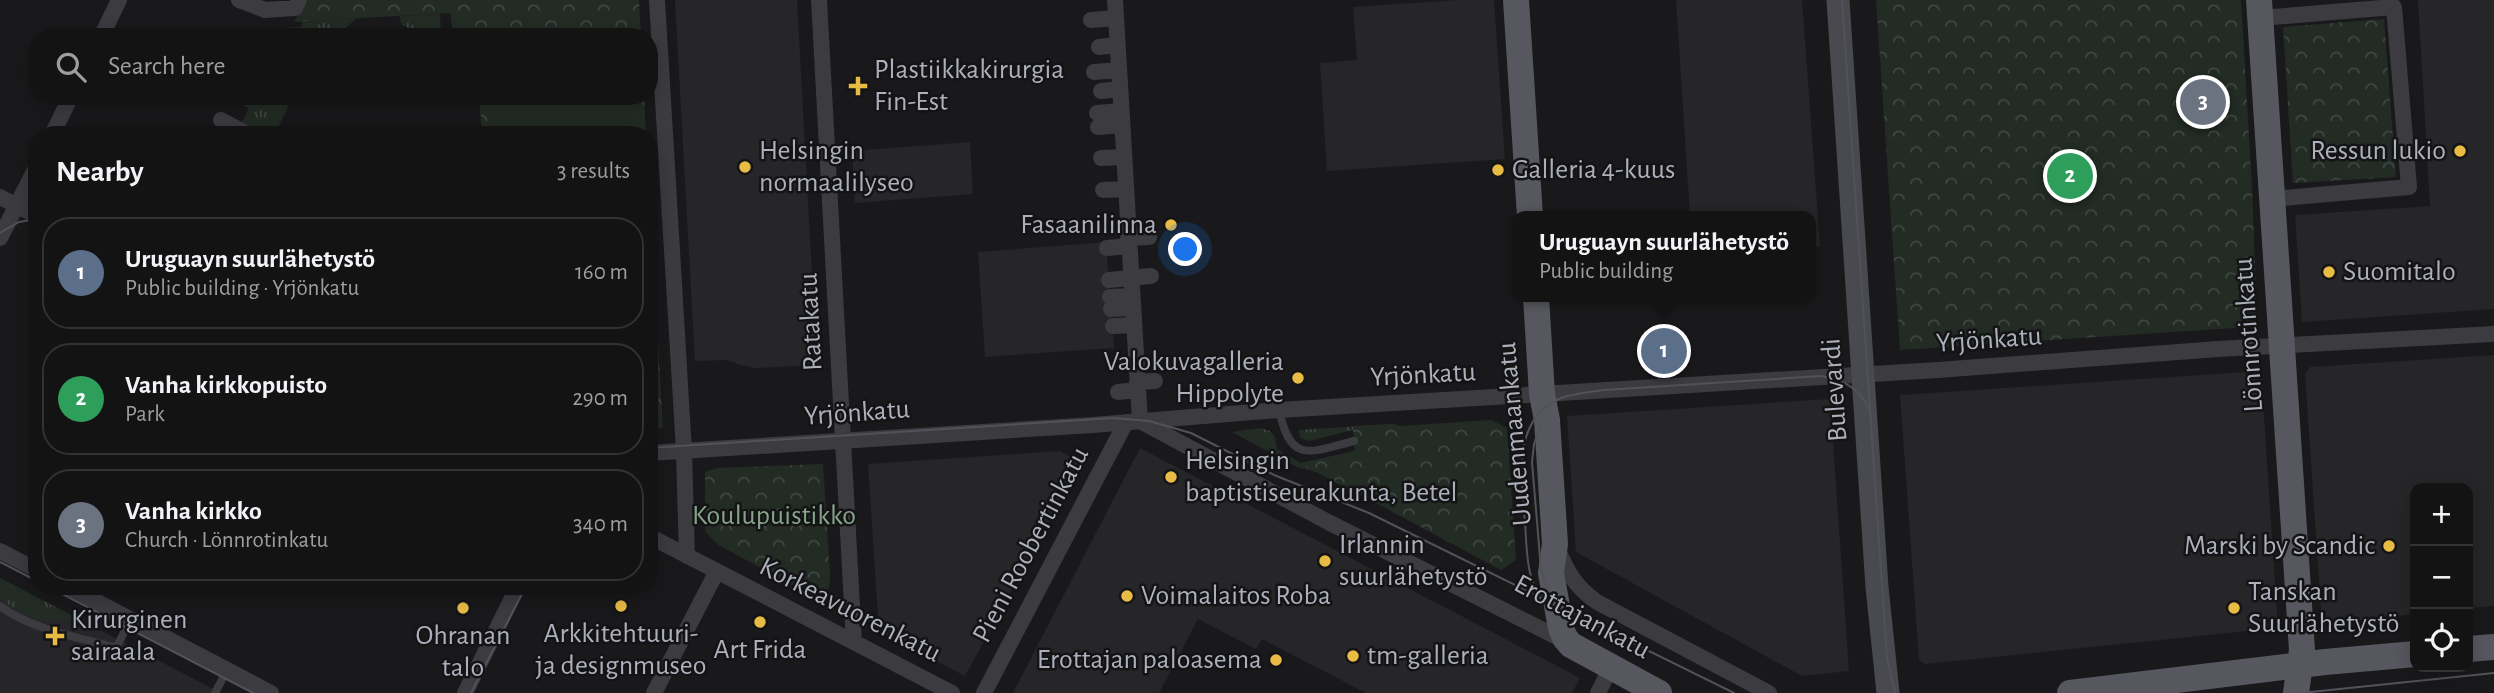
<!DOCTYPE html>
<meta charset="utf-8">
<style>
body{margin:0;font-family:"Alegreya Sans",sans-serif;background:#1c1c1d;color:#f1f3f6}
.controls{position:absolute;right:21px;bottom:21px;display:grid;overflow:hidden;border-radius:14px;box-shadow:0 4px 18px #0003}
.controls button{width:63px;height:63px;display:grid;place-items:center;padding:0;border:0;border-bottom:2px solid #323234;background:#131314;color:#f1f3f6;font:35px sans-serif}
.you{position:absolute;left:1186px;top:250px;width:24px;height:24px;margin:-18px;border:5px solid #fff;border-radius:50%;background:#1a73e8;box-shadow:0 0 0 10px #1a73e833}
.badge{display:grid;place-items:center;width:46px;height:46px;border-radius:50%;background:#e8bb45;color:#fff;font-size:23px;font-weight:700}
.pin{position:absolute;translate:-50% -50%;border:4px solid #fff;box-shadow:0 2px 7px #0006}
.popup{position:absolute;left:1512px;top:211px;width:304px;height:91px;box-sizing:border-box;display:grid;place-content:center;border-radius:14px;background:#131314;filter:drop-shadow(0 2px 5px #0005);font-size:23px;white-space:nowrap;color:#9d9ea0}
.popup b{font-size:26px;color:#f1f3f6}
.popup::after{content:'';position:absolute;left:50%;top:100%;margin-left:-14px;border:14px solid transparent;border-top-color:#131314}
.list{margin:0;padding:0;list-style:none}
h2{display:flex;justify-content:space-between;align-items:center;height:91px;margin:0;padding:0 28px;font-size:30px}
h2 small{font-size:23px;font-weight:400;color:#9d9ea0}
.list li{display:grid;grid-template-columns:46px 1fr auto;gap:21px;align-items:center;box-sizing:border-box;height:112px;margin:0 14px 14px;padding:0 14px;border:2px solid #323234;border-radius:28px}
.list b{display:block;font-size:26px;white-space:nowrap}
.list p{margin:0;font-size:23px;white-space:nowrap;color:#9d9ea0}
.list em{font-size:23px;font-style:normal;color:#9d9ea0}
.icon{flex:none;width:38px;height:38px;fill:none;stroke:currentColor;stroke-width:2;stroke-linecap:round;stroke-linejoin:round}
.map{position:relative;flex:none;width:2494px;height:693px;overflow:hidden}
.search{position:absolute;background:#131314;box-shadow:0 4px 18px #0003;left:28px;top:28px;width:630px;height:77px;display:flex;align-items:center;gap:18px;box-sizing:border-box;padding:0 24px;border-radius:28px;color:#9d9ea0;font-size:26px}
.panel{position:absolute;background:#131314;box-shadow:0 4px 18px #0003;left:28px;top:126px;width:630px;height:469px;border-radius:28px}
.map>svg:first-child{display:block}
.built{fill:#262528}
.grass{fill:url(#grass-tufts)}
.forest{fill:url(#forest-crowns)}
.pitch{fill:#232b25}
.lines{fill:none;stroke-linecap:round;stroke-linejoin:round}
.lane{stroke:#3b3b40;stroke-width:8}
.street{stroke:#3b3b40;stroke-width:16}
.secondary{stroke:#494a50;stroke-width:23}
.primary{stroke:#57585f;stroke-width:26}
.tram{stroke:#525359;stroke-width:2}
.poi-dot{fill:#e8bb45;stroke:#141416;stroke-width:2.5}
.labels{text-anchor:middle;dominant-baseline:central;stroke-width:5;stroke-linejoin:round;paint-order:stroke}
.poi-label{font-size:28px;fill:#adb0ba;stroke:#141416;text-anchor:start}
.street-label{font-size:28px;fill:#adb0ba;stroke:#141416}
.park-label{font-size:28px;fill:#85a489;stroke:#141416}
</style>
<div class="map">
<svg width="2494" height="693" viewBox="0 0 2494 693">
<defs>
<pattern id="grass-tufts" width="24" height="20" patternUnits="userSpaceOnUse" patternTransform="scale(1.75)"><rect width="24" height="20" fill="#232b25"/><path d="M3 7l-1-3M5 7V3M7 7l1-3M15 17l-1-3M17 17v-4M19 17l1-3" fill="none" stroke="#404743"/></pattern>
<pattern id="forest-crowns" width="20" height="18" patternUnits="userSpaceOnUse" patternTransform="scale(1.75)"><rect width="20" height="18" fill="#232b25"/><path d="M2 6a3 3 0 1 1 6 0M12 15a3 3 0 1 1 6 0" fill="none" stroke="#404743"/></pattern>
</defs>
<rect width="100%" height="100%" fill="#19191b"/>
<path class="built" d="M 675,0 L 797,0 L 817,365 L 755,368 L 740,365 L 727,360 L 695,361 Z
M 1458,0 L 1494,0 L 1505,159 L 1327,171 L 1320,63 L 1357,60 L 1353,7 Z
M 1676,0 L 1802,0 L 1820,246 L 1811,247 L 1811,216 L 1690,216 Z
M 2418,0 L 2494,0 L 2494,309 L 2302,322 L 2295,215 L 2430,206 Z
M 970,142 L 973,194 L 855,203 L 852,151 Z
M 1106,242 L 1114,348 L 985,357 L 978,252 Z
M 2494,355 L 2494,606 L 2468,608 L 2468,488 L 2415,488 L 2415,614 L 2322,624 L 2305,374 L 2310,367 Z
M 2261,371 L 2278,628 L 1925,664 L 1919,660 L 1900,395 Z
M 1830,399 L 1849,671 L 1802,676 L 1576,552 L 1567,416 Z
M 1140,448 L 1580,678 L 1572,693 L 1366,693 L 1262,639 L 1256,649 L 1198,619 L 1159,693 L 1013,693 Z
M 1060,451 L 1081,463 L 965,676 L 879,632 L 868,464 Z
M 0,578 L 127,644 L 221,693 L 0,693 Z"/>
<path class="grass" d="M 440,14 L 441,37 C 424,37 416,32 401,24 L 400,16 Z
M 357,18 L 335,37 L 288,37 L 286,28 L 301,27 L 303,22 Z
M 226,96 L 291,96 L 291,101 L 274,135 L 259,135 L 240,126 L 249,108 Z
M 1393,424 L 1350,490 L 1316,472 L 1297,467 L 1232,432 L 1260,428 L 1270,431 L 1275,437 L 1277,449 L 1301,463 L 1355,451 L 1353,430 L 1309,441 L 1301,438 L 1298,430 Z
M 0,578 L 73,616 C 49,629 18,614 0,598 Z"/>
<path class="forest" d="M 306,0 L 639,0 L 641,37 L 454,37 L 450,13 L 294,22 Z
M 1876,0 L 2241,0 L 2252,187 L 2257,322 L 2249,327 L 1900,350 Z
M 2384,19 L 2396,177 L 2293,183 L 2283,27 Z
M 479,96 L 644,96 L 646,135 L 482,135 Z
M 649,188 L 663,428 L 649,429 Z
M 1491,420 L 1507,428 L 1516,560 L 1501,570 L 1301,463 L 1355,451 L 1353,426 L 1393,424 L 1401,426 Z
M 823,464 L 830,576 L 829,587 L 820,596 L 812,596 L 717,544 L 705,531 L 705,472 L 717,468 Z"/>
<path class="pitch" d="M 494,96 L 631,96 L 632,135 L 496,135 Z"/>
<g class="lines">
<path class="lane" d="M 1279,410 C 1291,465 1310,452 1354,441
M 0,606 C 33,630 78,637 116,648 L 131,619
M 215,693 L 227,670"/>
<path class="street" d="M 239,0 L 265,10 L 295,8 L 299,0
M 657,0 L 684,451 L 687,556
M 819,0 L 854,642
M 1115,0 L 1140,421
M 2260,18 L 2394,7 L 2409,187 L 2272,199
M 1091,20 L 1116,18
M 101,37 L 119,0
M 1099,47 L 1117,45
M 1094,72 L 1119,70
M 1101,91 L 1120,89
M 1097,113 L 1121,111
M 221,120 L 249,135
M 1098,127 L 1122,125
M 52,135 L 71,96
M 1101,158 L 1124,157
M 1103,190 L 1125,189
M 0,197 L 37,216
M 0,238 L 37,166
M 1128,238 L 1149,237
M 1107,248 L 1129,246
M 1109,280 L 1151,276
M 1110,297 L 1132,296
M 1111,309 L 1133,308
M 1113,326 L 1134,325
M 1137,382 L 1155,381
M 1118,392 L 1137,390
M 1140,421 L 1328,522 L 1567,642
M 649,453 L 1093,425 L 1279,410 L 1938,370 L 2218,349 L 2494,334
M 649,536 L 952,693
M 1556,546 C 1568,572 1573,585 1597,602 L 1769,693
M 0,551 L 37,570
M 67,586 L 271,693
M 465,693 L 518,586
M 654,693 L 717,571
M 984,693 L 1126,422
M 1598,693 L 1611,667"/>
<path class="secondary" d="M 1838,0 L 1877,587 L 1888,693"/>
<path class="primary" d="M 1516,0 L 1530,216
M 2259,0 L 2302,650 L 2296,693
M 1536,297 L 1542,394 L 1547,420 L 1555,544 L 1551,573 L 1561,628 L 1565,638 L 1571,645 L 1659,693
M 2468,649 L 2494,647
M 2070,693 L 2325,662 L 2415,654"/>
<path class="tram" d="M 1842,0 L 1887,658 L 1895,693
M 0,233 L 19,222 L 37,219
M 1540,427 L 1534,444 L 1532,462 L 1541,569 L 1549,595
M 649,448 L 1113,418 L 1149,421 L 1191,433 L 1274,475 L 1369,513 L 1734,693
M 0,562 L 37,581
M 47,586 L 253,693
M 1542,601 C 1526,578 1527,550 1525,523 C 1522,480 1510,420 1561,398 C 1575,393 1590,392 1604,390 L 1821,376 C 1843,379 1862,390 1870,412
M 471,693 L 526,586
M 2301,693 L 2494,673"/>
</g>
<g class="poi-dot">
<path d="M854.5 75.5h7v7h7v7h-7v7h-7v-7h-7v-7h7z"/>
<circle cx="2460" cy="151" r="7"/>
<circle cx="745" cy="167" r="7"/>
<circle cx="1498" cy="170" r="7"/>
<circle cx="1171" cy="225" r="7"/>
<circle cx="2329" cy="272" r="7"/>
<circle cx="1298" cy="378" r="7"/>
<circle cx="1171" cy="477" r="7"/>
<circle cx="2389" cy="546" r="7"/>
<circle cx="1325" cy="561" r="7"/>
<circle cx="1127" cy="596" r="7"/>
<circle cx="621" cy="606" r="7"/>
<circle cx="463" cy="608" r="7"/>
<circle cx="2234" cy="608" r="7"/>
<circle cx="760" cy="622" r="7"/>
<path d="M51.5 625.5h7v7h7v7h-7v7h-7v-7h-7v-7h7z"/>
<circle cx="1353" cy="656" r="7"/>
<circle cx="1276" cy="660" r="7"/>
</g>
<g class="labels">
<g class="poi-label">
<text x="874" y="70">Plastiikkakirurgia<tspan x="874" dy="32">Fin-Est</tspan></text>
<text x="759" y="151">Helsingin<tspan x="759" dy="32">normaalilyseo</tspan></text>
<text x="2446" y="151" text-anchor="end">Ressun lukio</text>
<text x="1512" y="170">Galleria 4-kuus</text>
<text x="1157" y="225" text-anchor="end">Fasaanilinna</text>
<text x="2343" y="272">Suomitalo</text>
<text x="1284" y="362" text-anchor="end">Valokuvagalleria<tspan x="1284" dy="32">Hippolyte</tspan></text>
<text x="1185" y="461">Helsingin<tspan x="1185" dy="32">baptistiseurakunta, Betel</tspan></text>
<text x="1339" y="545">Irlannin<tspan x="1339" dy="32">suurlähetystö</tspan></text>
<text x="2375" y="546" text-anchor="end">Marski by Scandic</text>
<text x="2248" y="592">Tanskan<tspan x="2248" dy="32">Suurlähetystö</tspan></text>
<text x="1141" y="596">Voimalaitos Roba</text>
<text x="71" y="620">Kirurginen<tspan x="71" dy="32">sairaala</tspan></text>
<text x="621" y="634" text-anchor="middle">Arkkitehtuuri-<tspan x="621" dy="32">ja designmuseo</tspan></text>
<text x="463" y="636" text-anchor="middle">Ohranan<tspan x="463" dy="32">talo</tspan></text>
<text x="760" y="650" text-anchor="middle">Art Frida</text>
<text x="1367" y="656">tm-galleria</text>
<text x="1262" y="660" text-anchor="end">Erottajan paloasema</text>
</g>
<g class="street-label">
<text transform="translate(811 322) rotate(-93)">Ratakatu</text>
<text transform="translate(2249 335) rotate(-94)">Lönnrotinkatu</text>
<text transform="translate(1989 340) rotate(-4)">Yrjönkatu</text>
<text transform="translate(1423 375) rotate(-3)">Yrjönkatu</text>
<text transform="translate(1835 390) rotate(-94)">Bulevardi</text>
<text transform="translate(857 413) rotate(-4)">Yrjönkatu</text>
<text transform="translate(1515 434) rotate(-95)">Uudenmaankatu</text>
<text transform="translate(1031 545) rotate(-62)">Pieni Roobertinkatu</text>
<text transform="translate(850 610) rotate(27)">Korkeavuorenkatu</text>
<text transform="translate(1582 617) rotate(28)">Erottajankatu</text>
</g>
<g class="park-label">
<text x="774" y="516">Koulupuistikko</text>
</g>
</g>
</svg>
<div class="controls">
<button>+</button>
<button>−</button>
<button><svg class="icon" aria-label="locate" viewBox="0 0 24 24"><circle cx="12" cy="12" r="6"/><path d="M12 2v4M12 18v4M2 12h4M18 12h4"/></svg></button>
</div>
<div class="you"></div>
<div class="pin badge" style="left:1664px;top:351px;background:#5c6f8a">1</div>
<div class="popup"><b>Uruguayn suurlähetystö</b>Public building</div>
<div class="pin badge" style="left:2070px;top:176px;background:#2e9e5b">2</div>
<div class="pin badge" style="left:2203px;top:102px;background:#6b7280">3</div>
<div class="search"><svg class="icon" aria-label="search" viewBox="0 0 24 24"><circle cx="10" cy="10" r="6"/><path d="M15 15l6 6"/></svg>Search here</div>
<section class="panel">
<h2>Nearby<small>3 results</small></h2>
<ul class="list">
<li><span class="badge" style="background:#5c6f8a">1</span><div><b>Uruguayn suurlähetystö</b><p>Public building · Yrjönkatu</p></div><em>160 m</em></li>
<li><span class="badge" style="background:#2e9e5b">2</span><div><b>Vanha kirkkopuisto</b><p>Park</p></div><em>290 m</em></li>
<li><span class="badge" style="background:#6b7280">3</span><div><b>Vanha kirkko</b><p>Church · Lönnrotinkatu</p></div><em>340 m</em></li>
</ul>
</section>
</div>
